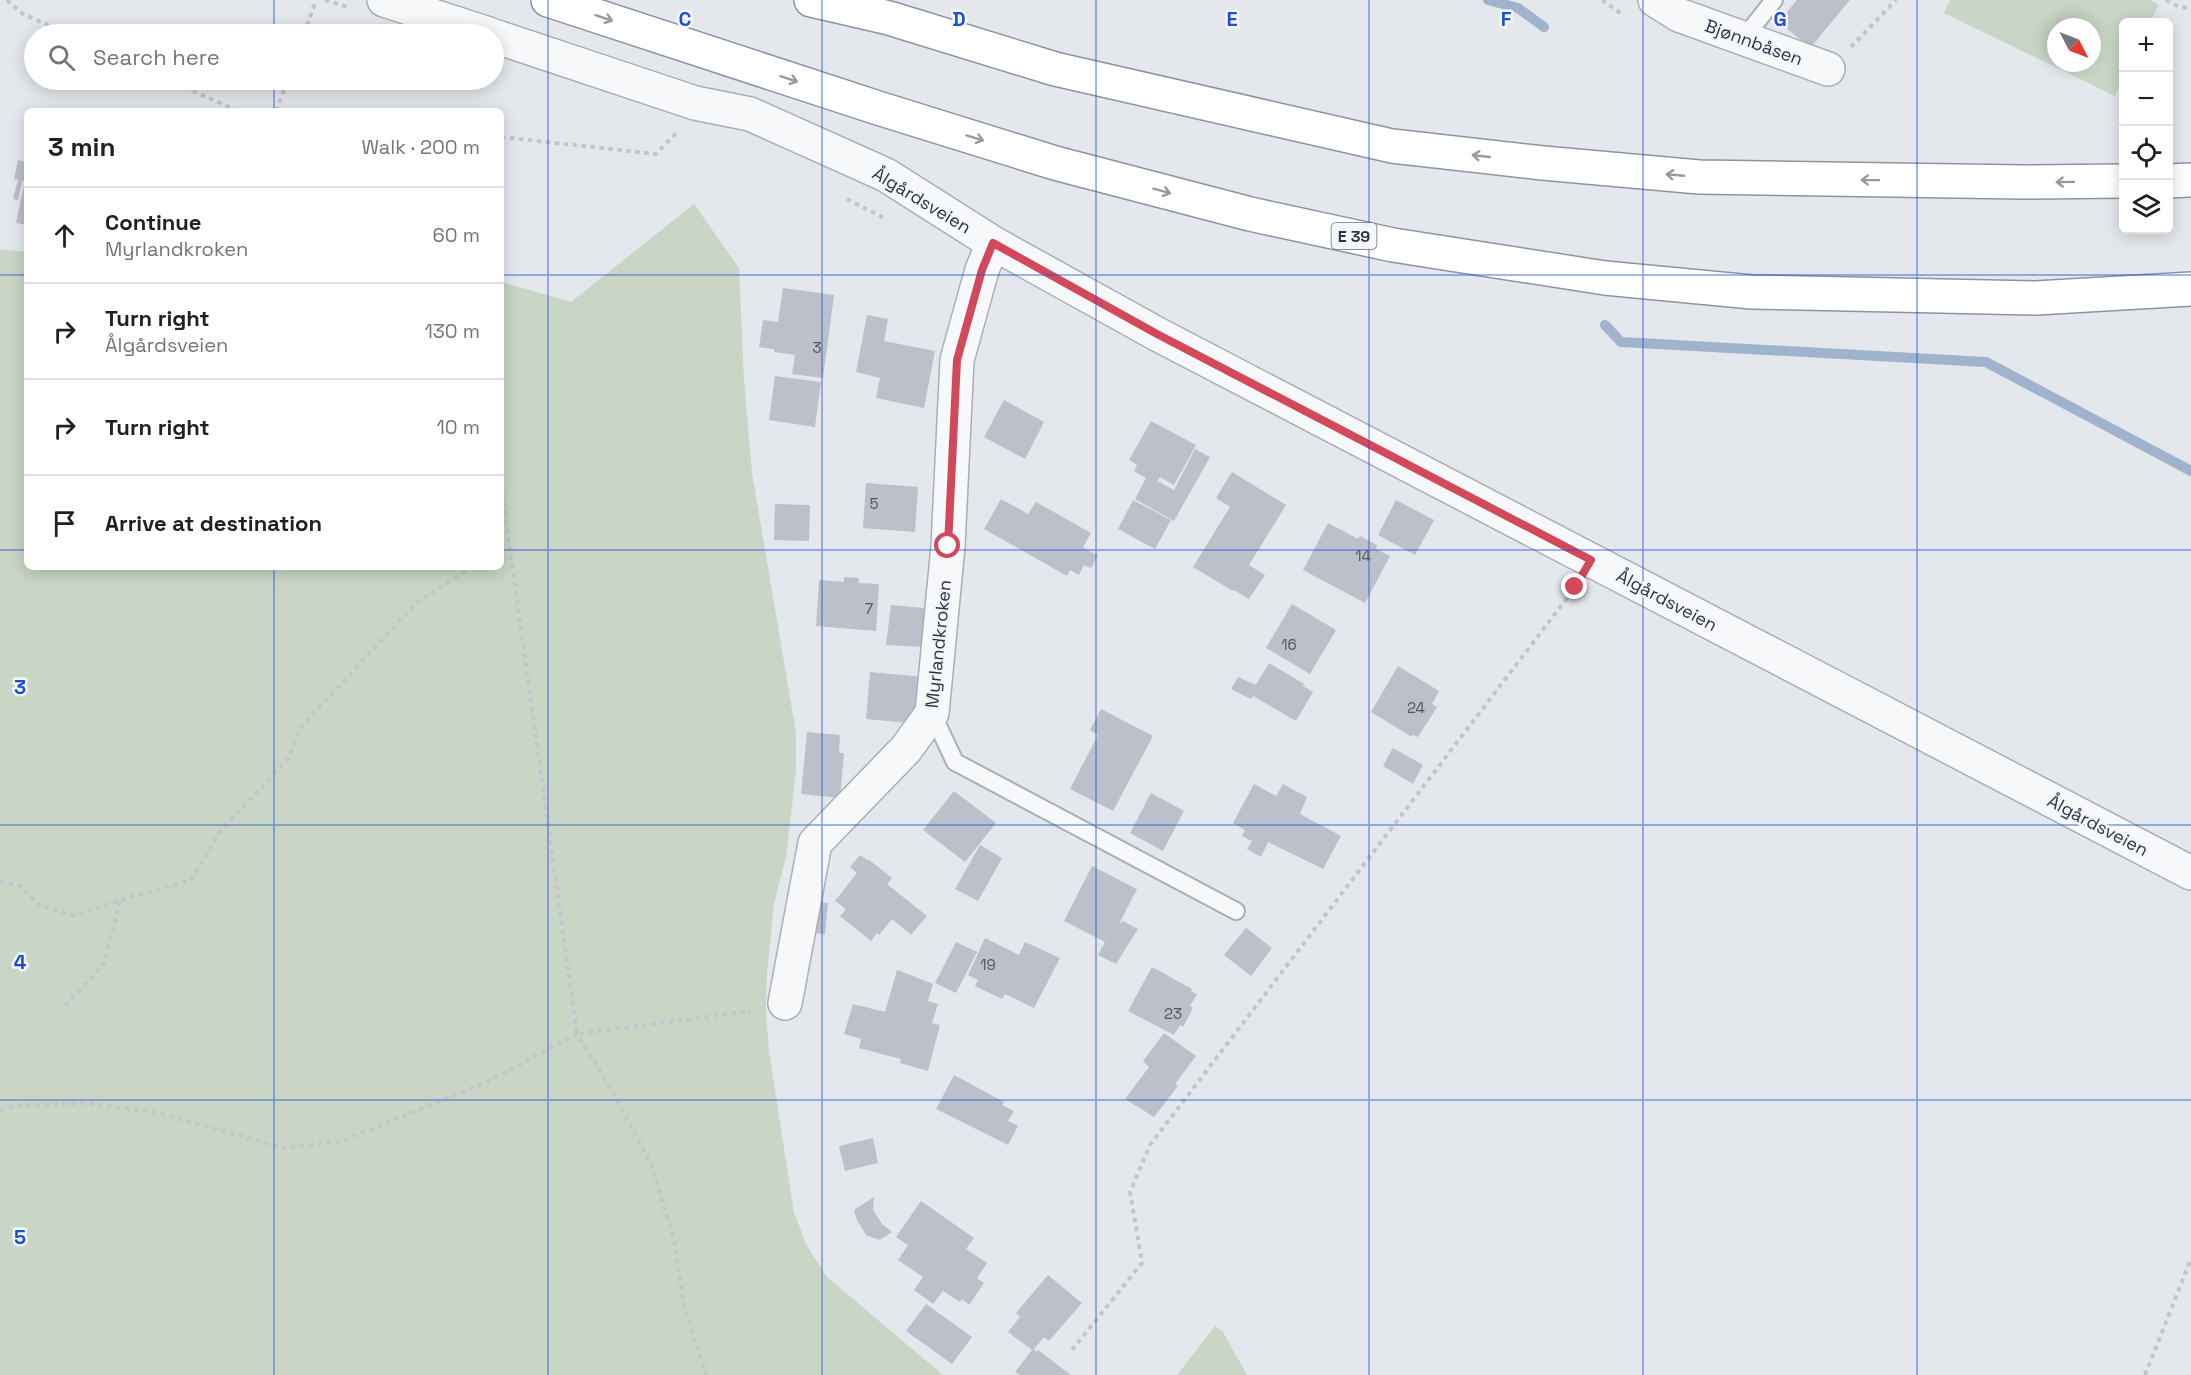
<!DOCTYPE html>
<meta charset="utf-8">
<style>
body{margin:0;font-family:"Space Grotesk",sans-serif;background:#f6f6f6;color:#202124}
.controls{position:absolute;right:18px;top:18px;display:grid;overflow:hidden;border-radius:9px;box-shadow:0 3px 15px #0003}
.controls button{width:54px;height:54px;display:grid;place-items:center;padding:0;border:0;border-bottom:2px solid #e0e0e0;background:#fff;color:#202124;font:30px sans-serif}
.compass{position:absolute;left:2047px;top:18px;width:54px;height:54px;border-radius:50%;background:#fff;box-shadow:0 3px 15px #0003;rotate:132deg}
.stop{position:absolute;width:18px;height:18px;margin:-14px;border:4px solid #d1495b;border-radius:50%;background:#fff}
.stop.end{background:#d1495b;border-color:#fff;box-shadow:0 2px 6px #0008}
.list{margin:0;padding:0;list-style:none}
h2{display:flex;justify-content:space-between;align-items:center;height:78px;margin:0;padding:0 24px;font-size:26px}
h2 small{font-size:20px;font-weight:400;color:#757577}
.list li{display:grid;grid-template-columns:39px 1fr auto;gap:18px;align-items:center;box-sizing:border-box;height:96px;padding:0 24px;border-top:2px solid #e0e0e0}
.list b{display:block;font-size:22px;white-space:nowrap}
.list p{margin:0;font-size:20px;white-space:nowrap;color:#757577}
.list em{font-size:20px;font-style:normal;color:#757577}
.icon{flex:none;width:33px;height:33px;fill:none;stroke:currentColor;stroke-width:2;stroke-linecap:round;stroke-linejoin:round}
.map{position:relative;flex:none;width:2191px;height:1375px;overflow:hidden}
.search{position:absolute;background:#fff;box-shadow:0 3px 15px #0003;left:24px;top:24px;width:480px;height:66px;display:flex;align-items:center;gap:15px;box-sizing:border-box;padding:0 21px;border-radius:33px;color:#757577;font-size:22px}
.panel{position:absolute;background:#fff;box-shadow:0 3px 15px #0003;left:24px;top:108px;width:480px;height:462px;border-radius:9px}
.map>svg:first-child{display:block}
.green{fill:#c9d6c5;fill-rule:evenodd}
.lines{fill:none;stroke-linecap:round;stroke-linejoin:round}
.stream{stroke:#9fb4cc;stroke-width:10}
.building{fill:#bbc0ca}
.service-casing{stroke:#a9aeb7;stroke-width:20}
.minor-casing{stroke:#a9aeb7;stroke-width:36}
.trunk-casing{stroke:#8b94a3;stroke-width:36}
.path{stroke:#c2c5cb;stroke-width:4;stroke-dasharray:4.5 4.5;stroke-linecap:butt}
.service{stroke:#f7f8fa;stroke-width:16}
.minor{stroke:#f7f8fa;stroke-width:33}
.trunk{stroke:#fff;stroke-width:33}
.oneway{stroke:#959aa2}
.route{stroke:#d1495b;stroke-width:8}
.grid{fill:none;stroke:#1d4ed8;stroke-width:1.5;stroke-opacity:0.55}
.labels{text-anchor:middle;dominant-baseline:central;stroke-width:5;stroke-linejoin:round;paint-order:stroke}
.number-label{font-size:15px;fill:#4f5766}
.shield{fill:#f4f6f9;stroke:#676e7b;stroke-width:1.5}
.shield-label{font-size:16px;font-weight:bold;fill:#2b3445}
.street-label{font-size:18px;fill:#2b3445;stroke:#f4f6f9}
.grid-label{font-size:20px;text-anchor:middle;font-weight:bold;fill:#1d4ed8;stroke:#f4f6f9;stroke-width:5;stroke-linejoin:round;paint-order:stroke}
</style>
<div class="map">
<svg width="2191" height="1375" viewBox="0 0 2191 1375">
<rect width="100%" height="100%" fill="#e4e7ec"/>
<path class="green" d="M 1950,0 L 2150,0 L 2159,5 L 2150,22 L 2124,22 L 2123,78 L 2115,96 L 1944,13 ZM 2056,27 L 2092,27 L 2092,63 L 2056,63 Z
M 694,204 L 739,268 L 744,380 L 752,473 L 796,733 L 796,772 L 786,857 L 774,904 L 767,973 L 766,1011 L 769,1051 L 794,1213 L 807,1246 L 827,1277 L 943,1375 L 0,1375 L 0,249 L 27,252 L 27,567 L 501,567 L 501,282 L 571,302 Z
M 1215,1326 L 1223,1332 L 1247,1375 L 1177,1375 Z"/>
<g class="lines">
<path class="stream" d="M 1488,0 L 1518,8 L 1544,27
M 1605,325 L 1621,342 L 1986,362 L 2191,471"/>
</g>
<path class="building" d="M 1797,0 L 1850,0 L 1810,48 L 1779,22 Z
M 18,160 L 27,162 L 27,225 L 16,223 L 25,181 L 22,181 L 18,200 L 13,199 L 18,180 L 14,179 Z
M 783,288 L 834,295 L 823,378 L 792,374 L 795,355 L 774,352 L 774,349 L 759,347 L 763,320 L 778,322 Z
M 867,315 L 888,319 L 884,341 L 935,351 L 924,408 L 876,398 L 880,378 L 856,372 Z
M 775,376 L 821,382 L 815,427 L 769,420 Z
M 1004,400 L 1044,422 L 1025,459 L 984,437 Z
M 1151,421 L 1196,445 L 1174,485 L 1160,477 L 1157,481 L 1174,490 L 1195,449 L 1210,457 L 1174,521 L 1135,499 L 1146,478 L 1134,471 L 1137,465 L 1129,460 Z
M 1232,472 L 1286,505 L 1249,565 L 1265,575 L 1249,599 L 1234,590 L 1233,591 L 1193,567 L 1230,507 L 1216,498 Z
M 866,483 L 918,487 L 915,532 L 863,528 Z
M 1001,499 L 1028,514 L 1036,502 L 1091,533 L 1083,547 L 1098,556 L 1091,568 L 1084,565 L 1079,575 L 1070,570 L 1067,576 L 984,529 Z
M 1133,500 L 1171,520 L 1155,549 L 1118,529 Z
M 1396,500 L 1434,520 L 1415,555 L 1378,535 Z
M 775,504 L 810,505 L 809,541 L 774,540 Z
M 1328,523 L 1358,539 L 1360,536 L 1377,545 L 1376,549 L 1390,556 L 1365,603 L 1303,570 Z
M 844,577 L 859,578 L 858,583 L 879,584 L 876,631 L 816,626 L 819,580 L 844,582 Z
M 1292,604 L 1336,630 L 1310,674 L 1266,648 Z
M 891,605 L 926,608 L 923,647 L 886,645 Z
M 1269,663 L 1304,684 L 1303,686 L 1313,692 L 1296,721 L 1253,696 L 1251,699 L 1231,689 L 1238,677 L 1256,685 Z
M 1398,666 L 1439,691 L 1432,704 L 1437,707 L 1418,737 L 1413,735 L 1412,737 L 1371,712 Z
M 870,672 L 923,677 L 919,724 L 866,719 Z
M 1101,709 L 1153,736 L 1113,811 L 1070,789 L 1098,735 L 1090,730 Z
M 807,732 L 840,735 L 839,753 L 844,753 L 840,798 L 801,794 Z
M 1393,748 L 1423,765 L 1413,784 L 1383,766 Z
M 1254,784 L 1276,796 L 1283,784 L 1307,797 L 1300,814 L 1341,836 L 1323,869 L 1268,842 L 1261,857 L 1247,849 L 1252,841 L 1242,836 L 1245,830 L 1233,823 Z
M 954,791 L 996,823 L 965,862 L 923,830 Z
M 1151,793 L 1184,811 L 1163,851 L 1130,833 Z
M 980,845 L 1002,858 L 978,901 L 955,889 Z
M 860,855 L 867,860 L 868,859 L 892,878 L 887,884 L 927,916 L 911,935 L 892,919 L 879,935 L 877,933 L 871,941 L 840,916 L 846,909 L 835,901 L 857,873 L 850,867 Z
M 1092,866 L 1137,889 L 1119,924 L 1123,921 L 1138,929 L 1116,964 L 1098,955 L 1105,942 L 1064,921 Z
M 805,901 L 828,903 L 825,934 L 803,932 Z
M 1246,928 L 1272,948 L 1251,976 L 1224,955 Z
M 985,938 L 1019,955 L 1025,942 L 1060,958 L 1034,1008 L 1005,994 L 1002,999 L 975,986 L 978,980 L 968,975 Z
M 956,942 L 977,952 L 956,993 L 935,983 Z
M 1152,967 L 1192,989 L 1191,991 L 1197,994 L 1190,1006 L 1193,1008 L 1183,1027 L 1180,1025 L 1174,1035 L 1128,1011 Z
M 897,970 L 933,984 L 928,1001 L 938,1004 L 932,1023 L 940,1025 L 928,1071 L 900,1063 L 901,1059 L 859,1048 L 861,1039 L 844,1034 L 853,1004 L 885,1012 Z
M 1164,1033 L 1196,1056 L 1175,1084 L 1178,1086 L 1154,1117 L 1125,1099 L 1149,1067 L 1143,1061 Z
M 954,1075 L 1004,1102 L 1002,1105 L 1014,1111 L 1008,1121 L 1018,1126 L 1008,1145 L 936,1109 Z
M 873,1138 L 878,1163 L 845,1171 L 839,1146 Z
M 874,1197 L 873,1210 L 882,1224 L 892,1232 L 880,1240 L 866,1235 L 857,1220 L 854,1210 Z
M 921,1201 L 974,1238 L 966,1249 L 987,1263 L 977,1278 L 984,1283 L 969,1305 L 962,1299 L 960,1302 L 943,1291 L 933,1304 L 914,1290 L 923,1277 L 898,1260 L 908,1245 L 896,1237 Z
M 1048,1275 L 1082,1303 L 1049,1341 L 1044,1337 L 1034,1349 L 1036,1352 L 1038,1350 L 1071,1375 L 1020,1375 L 1015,1372 L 1032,1350 L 1008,1332 L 1020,1317 L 1016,1313 Z
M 926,1304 L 972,1337 L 952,1364 L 906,1331 Z"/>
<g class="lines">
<g class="service-casing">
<path id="service" d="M 1743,39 L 1774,0
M 932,713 L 955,762 L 1236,911"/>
</g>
<g class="minor-casing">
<path id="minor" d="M 384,0 L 489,34
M 1655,0 L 1679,15 L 1828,69
M 494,36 L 695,103 L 750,114 L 886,175 L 993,243 L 1157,334 L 2191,873
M 785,1003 L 815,843 L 906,749 L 932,713 L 948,546 L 957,360 L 982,270 L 993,243"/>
</g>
<g class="trunk-casing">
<path id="trunk" d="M 548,0 L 878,108 L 1055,163 L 1250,214 L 1393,245 L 1605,278 L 1752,292 L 2036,298 L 2191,289
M 811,0 L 889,18 L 1055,69 L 1392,146 L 1543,163 L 1699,177 L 2022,182 L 2124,181
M 2168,181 L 2191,180"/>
</g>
<path class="path" d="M 7,0 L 23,14 L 68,34
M 325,0 L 351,8
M 1602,0 L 1623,15
M 2166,0 L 2179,7 L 2191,8
M 304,34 L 316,0
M 1851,47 L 1896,0
M 168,80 L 238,111
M 276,111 L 288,80
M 501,137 L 656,154 L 677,132
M 847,199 L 886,219
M 501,484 L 577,1034 L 751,1011
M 501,548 L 509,543
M 0,882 L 22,886 L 37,904 L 75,916 L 126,898 L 191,880 L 220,832 L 287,760 L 301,727 L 416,603 L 472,567
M 65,1005 L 104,964 L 120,901
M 0,1110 L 14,1106 L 86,1103 L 158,1113 L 283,1148 L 342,1141 L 487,1082 L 577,1034 L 617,1099 L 651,1164 L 674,1240 L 684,1306 L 706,1375
M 1072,1350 L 1142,1263 L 1130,1192 L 1150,1145 L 1574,589
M 2145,1375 L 2191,1259"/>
<use href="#service" class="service"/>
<use href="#minor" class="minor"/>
<use href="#trunk" class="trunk"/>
</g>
<defs><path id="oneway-shaft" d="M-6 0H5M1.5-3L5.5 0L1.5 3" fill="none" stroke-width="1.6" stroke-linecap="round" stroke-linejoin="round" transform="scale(1.5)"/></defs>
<g class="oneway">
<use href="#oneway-shaft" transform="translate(604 18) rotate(18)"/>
<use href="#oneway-shaft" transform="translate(789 79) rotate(18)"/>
<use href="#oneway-shaft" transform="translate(975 138) rotate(17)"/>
<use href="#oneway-shaft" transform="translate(1481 156) rotate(-174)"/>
<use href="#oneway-shaft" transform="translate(1675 175) rotate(-175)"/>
<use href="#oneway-shaft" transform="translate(1870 180) rotate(-179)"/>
<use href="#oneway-shaft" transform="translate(2065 182) rotate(179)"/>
<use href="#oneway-shaft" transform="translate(1162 191) rotate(15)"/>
</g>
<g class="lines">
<path class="route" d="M 948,546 L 957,360 L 982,270 L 993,243 L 1157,334 L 1591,560 L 1575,587"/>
</g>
<path class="grid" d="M 274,0 L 274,34M 548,0 L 548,1375M 822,0 L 822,1375M 1096,0 L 1096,1375M 1369,0 L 1369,1375M 1643,0 L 1643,1375M 1917,0 L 1917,1375M 274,80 L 274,111M 0,275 L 27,275M 501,275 L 2191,275M 0,550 L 27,550M 501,550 L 2191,550M 274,567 L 274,1375M 0,825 L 2191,825M 0,1100 L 2191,1100"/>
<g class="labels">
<g class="number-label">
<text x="817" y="347">3</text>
<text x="874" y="503">5</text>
<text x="1363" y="555">14</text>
<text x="869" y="608">7</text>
<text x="1289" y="644">16</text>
<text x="1416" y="707">24</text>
<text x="988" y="964">19</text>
<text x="1173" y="1013">23</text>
</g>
<rect class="shield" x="1331.5" y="223" width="45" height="26" rx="4.5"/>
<g class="shield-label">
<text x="1354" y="236">E 39</text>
</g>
<g class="street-label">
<text transform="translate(1754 42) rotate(20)">Bjønnbåsen</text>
<text transform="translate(922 200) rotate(31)">Ålgårdsveien</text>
<text transform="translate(1667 600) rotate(28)">Ålgårdsveien</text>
<text transform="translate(938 644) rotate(-84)">Myrlandkroken</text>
<text transform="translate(2098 825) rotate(28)">Ålgårdsveien</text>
</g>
</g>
<g class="grid-label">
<text x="685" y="26">C</text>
<text x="959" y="26">D</text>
<text x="1232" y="26">E</text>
<text x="1506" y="26">F</text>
<text x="1780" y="26">G</text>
<text x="20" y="694">3</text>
<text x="20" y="969">4</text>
<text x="20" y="1244">5</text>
</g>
</svg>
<div class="controls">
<button>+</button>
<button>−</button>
<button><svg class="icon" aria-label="locate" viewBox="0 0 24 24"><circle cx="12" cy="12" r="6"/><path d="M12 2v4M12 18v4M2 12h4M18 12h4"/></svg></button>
<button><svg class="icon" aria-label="layers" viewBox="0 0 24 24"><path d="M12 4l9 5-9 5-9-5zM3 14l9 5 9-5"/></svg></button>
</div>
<svg class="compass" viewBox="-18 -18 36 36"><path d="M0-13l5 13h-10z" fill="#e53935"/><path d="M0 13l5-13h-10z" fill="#757577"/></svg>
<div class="stop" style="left:948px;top:546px"></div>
<div class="stop end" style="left:1575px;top:587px"></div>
<div class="search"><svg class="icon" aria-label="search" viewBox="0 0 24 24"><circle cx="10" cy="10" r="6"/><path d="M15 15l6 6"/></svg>Search here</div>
<section class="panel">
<h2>3 min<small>Walk · 200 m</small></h2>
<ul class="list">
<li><svg class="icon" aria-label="ahead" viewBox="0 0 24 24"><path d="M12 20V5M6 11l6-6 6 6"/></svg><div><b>Continue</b><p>Myrlandkroken</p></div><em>60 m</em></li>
<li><svg class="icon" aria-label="right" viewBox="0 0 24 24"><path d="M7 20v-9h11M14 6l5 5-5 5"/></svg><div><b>Turn right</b><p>Ålgårdsveien</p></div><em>130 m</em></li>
<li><svg class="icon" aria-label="right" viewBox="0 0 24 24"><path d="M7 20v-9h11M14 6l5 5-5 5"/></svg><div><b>Turn right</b></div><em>10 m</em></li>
<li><svg class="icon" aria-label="arrive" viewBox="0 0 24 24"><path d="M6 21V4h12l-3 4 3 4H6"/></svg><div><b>Arrive at destination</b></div></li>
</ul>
</section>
</div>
